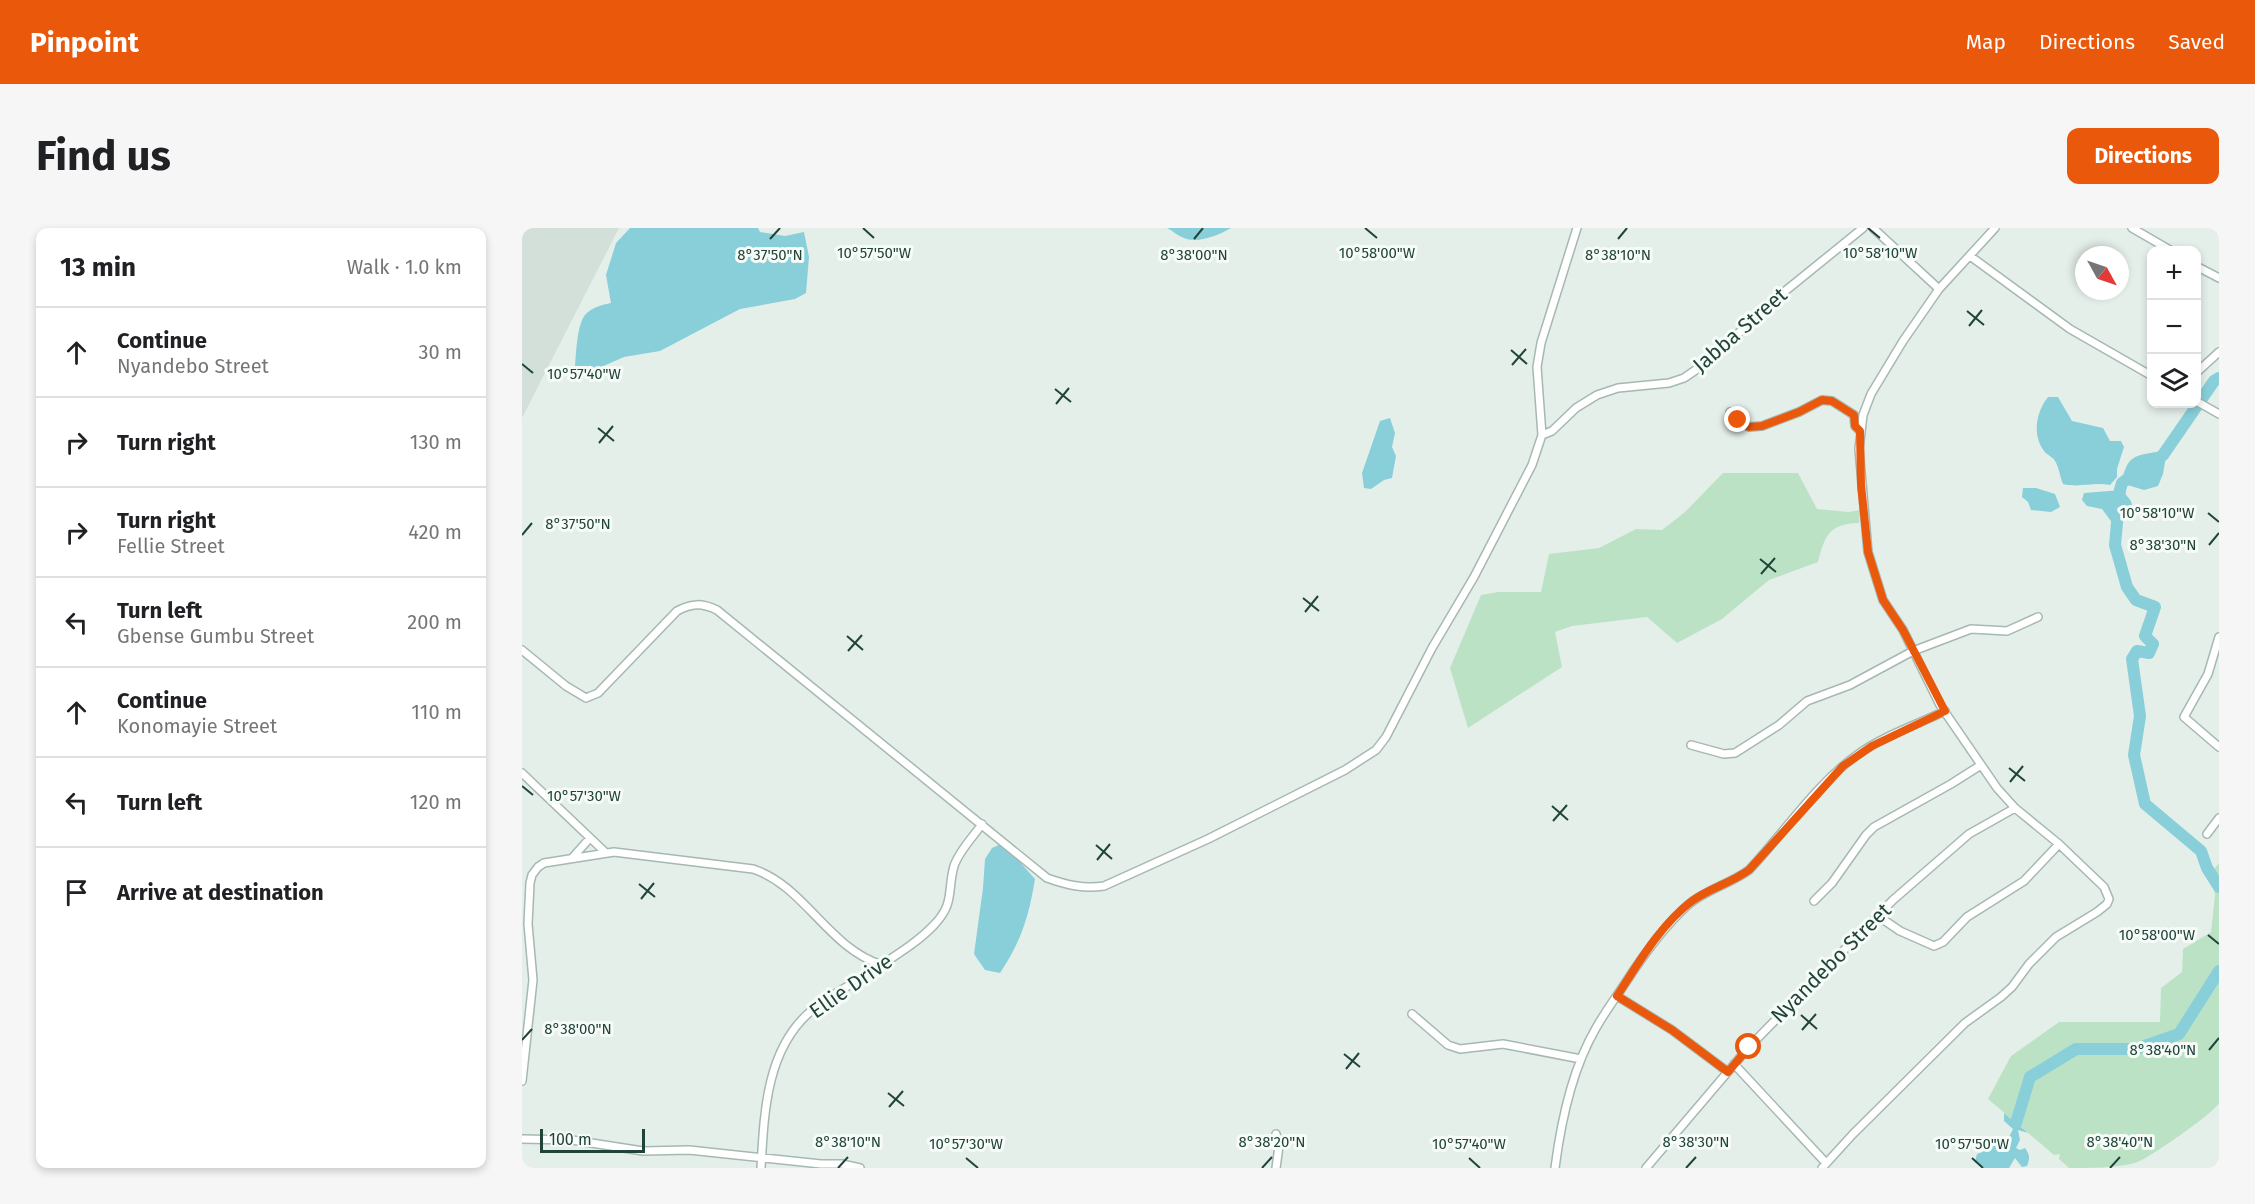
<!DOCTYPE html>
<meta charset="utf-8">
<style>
body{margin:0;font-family:"Fira Sans",sans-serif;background:#f6f6f6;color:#202124}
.controls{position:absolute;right:18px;top:18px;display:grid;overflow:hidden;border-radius:12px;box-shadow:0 3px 9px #0003}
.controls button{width:54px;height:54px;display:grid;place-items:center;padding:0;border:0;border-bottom:2px solid #e0e0e0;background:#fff;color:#202124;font:30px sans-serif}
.compass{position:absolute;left:1553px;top:18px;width:54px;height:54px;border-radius:50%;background:#fff;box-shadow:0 3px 9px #0003;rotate:130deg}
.scale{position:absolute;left:18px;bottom:15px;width:105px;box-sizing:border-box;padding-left:6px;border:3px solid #21443a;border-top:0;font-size:16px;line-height:21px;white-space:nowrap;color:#21443a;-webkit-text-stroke:4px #f6fbf8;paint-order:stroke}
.stop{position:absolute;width:18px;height:18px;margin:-14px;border:4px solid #ea580c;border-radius:50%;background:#fff}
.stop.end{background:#ea580c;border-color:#fff;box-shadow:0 2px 6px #0008}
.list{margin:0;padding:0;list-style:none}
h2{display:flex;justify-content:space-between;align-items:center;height:78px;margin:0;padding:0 24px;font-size:26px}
h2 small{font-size:20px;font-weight:400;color:#757577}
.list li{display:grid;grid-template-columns:39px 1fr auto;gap:18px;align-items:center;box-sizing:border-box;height:90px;padding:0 24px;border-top:2px solid #e0e0e0}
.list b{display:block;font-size:22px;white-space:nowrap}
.list p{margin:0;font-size:20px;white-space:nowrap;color:#757577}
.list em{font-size:20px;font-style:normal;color:#757577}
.icon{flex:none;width:33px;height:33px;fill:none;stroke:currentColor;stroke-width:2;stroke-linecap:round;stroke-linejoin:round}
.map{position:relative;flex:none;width:1697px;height:940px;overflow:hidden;border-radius:12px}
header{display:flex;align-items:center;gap:36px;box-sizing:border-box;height:84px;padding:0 30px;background:#ea580c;color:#fff}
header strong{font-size:28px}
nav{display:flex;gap:33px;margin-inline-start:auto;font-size:21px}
.intro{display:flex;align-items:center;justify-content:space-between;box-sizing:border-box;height:144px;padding:0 36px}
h1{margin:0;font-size:42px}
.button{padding:15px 27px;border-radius:12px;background:#ea580c;color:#fff;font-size:21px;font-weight:700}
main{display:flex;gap:36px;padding:0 36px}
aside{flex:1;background:#fff;border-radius:12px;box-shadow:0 3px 9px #0003}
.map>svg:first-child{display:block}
.built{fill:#d3e0d9}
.green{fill:#bce2c5}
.water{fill:#88cfd9}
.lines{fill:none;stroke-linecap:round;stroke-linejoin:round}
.river{stroke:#88cfd9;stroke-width:12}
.street-casing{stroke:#a6b8b2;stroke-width:10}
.street{stroke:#fff;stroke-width:7}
.route{stroke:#ea580c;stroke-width:8}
.ticks{fill:none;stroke:#21443a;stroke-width:2}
.labels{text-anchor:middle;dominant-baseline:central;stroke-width:6;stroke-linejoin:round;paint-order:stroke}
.street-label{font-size:21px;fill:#21443a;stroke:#f6fbf8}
.ticks-label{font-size:15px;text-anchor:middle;fill:#21443a;stroke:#f6fbf8;stroke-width:6;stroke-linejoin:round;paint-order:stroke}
</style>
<header>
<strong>Pinpoint</strong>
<nav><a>Map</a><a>Directions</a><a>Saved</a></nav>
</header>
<div class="intro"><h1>Find us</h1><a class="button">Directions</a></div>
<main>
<aside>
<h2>13 min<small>Walk · 1.0 km</small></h2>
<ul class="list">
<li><svg class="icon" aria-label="ahead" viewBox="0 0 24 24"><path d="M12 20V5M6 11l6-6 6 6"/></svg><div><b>Continue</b><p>Nyandebo Street</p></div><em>30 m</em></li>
<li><svg class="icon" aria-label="right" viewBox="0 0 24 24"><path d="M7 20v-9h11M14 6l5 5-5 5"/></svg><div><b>Turn right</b></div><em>130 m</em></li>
<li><svg class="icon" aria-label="right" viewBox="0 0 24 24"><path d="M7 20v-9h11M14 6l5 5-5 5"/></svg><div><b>Turn right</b><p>Fellie Street</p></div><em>420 m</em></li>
<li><svg class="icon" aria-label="left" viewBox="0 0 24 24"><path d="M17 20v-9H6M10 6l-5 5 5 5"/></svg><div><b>Turn left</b><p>Gbense Gumbu Street</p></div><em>200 m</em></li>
<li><svg class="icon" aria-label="ahead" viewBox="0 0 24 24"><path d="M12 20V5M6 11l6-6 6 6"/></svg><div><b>Continue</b><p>Konomayie Street</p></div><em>110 m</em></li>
<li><svg class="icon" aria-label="left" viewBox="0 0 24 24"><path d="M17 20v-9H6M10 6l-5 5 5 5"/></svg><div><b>Turn left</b></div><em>120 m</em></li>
<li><svg class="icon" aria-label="arrive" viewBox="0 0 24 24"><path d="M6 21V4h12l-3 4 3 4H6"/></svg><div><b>Arrive at destination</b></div></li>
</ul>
</aside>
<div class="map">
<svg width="1697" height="940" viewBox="0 0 1697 940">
<rect width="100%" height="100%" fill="#e5efea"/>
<path class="built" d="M 0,0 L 97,0 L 0,190 Z"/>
<path class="green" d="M 1201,245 L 1276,245 L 1295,281 L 1327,284 L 1338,282 L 1337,295 C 1307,296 1303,307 1296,334 L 1247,352 L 1200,391 L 1155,415 L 1125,389 L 1050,398 L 1033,404 L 1040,439 L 946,500 L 928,440 L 959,367 L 976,364 L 1019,364 L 1027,326 L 1077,320 L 1114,301 L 1140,302 L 1163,284 Z
M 1697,635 L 1697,875 C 1692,885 1625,932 1613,935 C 1592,940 1569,940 1547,940 L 1537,931 L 1538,926 L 1532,927 L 1466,871 L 1489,828 L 1537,794 L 1638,794 L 1639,760 L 1660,744 L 1661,721 L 1689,704 L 1693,667 L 1689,645 Z"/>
<path class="water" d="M 108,0 L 236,0 L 238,4 L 263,8 L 282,4 L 287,29 L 284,65 L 273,71 L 218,81 L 138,123 L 102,129 L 70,143 L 53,139 C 54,126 55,97 63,87 C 70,79 80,77 89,75 L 84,47 L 94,15 Z
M 645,0 L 709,0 C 697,7 676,16 662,10 C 656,8 651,3 645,0 Z
M 1526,169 L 1536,169 L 1550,193 L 1581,200 L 1588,213 L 1599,213 L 1602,219 L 1595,241 L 1595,249 L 1588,257 C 1571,254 1557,260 1541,256 C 1538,249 1537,239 1533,233 C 1531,229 1525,227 1522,223 C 1510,207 1514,184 1526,169 Z
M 868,190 L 873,205 L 870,219 L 874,228 L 870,250 L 862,252 L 849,261 L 842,260 L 840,245 L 858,193 Z
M 1634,224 L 1644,228 L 1641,246 L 1636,258 L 1622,262 L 1599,255 C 1606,230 1608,228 1634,224 Z
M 1501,260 L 1514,260 L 1533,266 L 1538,279 L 1529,284 L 1509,282 L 1506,274 L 1500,269 Z
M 1600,262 L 1609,273 L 1611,281 L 1594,300 L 1580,281 L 1565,278 L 1560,272 L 1562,265 Z
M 481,615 L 513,651 C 507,688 499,714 478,745 L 463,742 L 452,726 L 461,660 L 463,631 L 470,620 Z
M 1482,885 L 1506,905 L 1496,902 L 1498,912 L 1494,920 L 1498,922 L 1503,920 C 1508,927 1508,930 1505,938 L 1500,939 L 1493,930 L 1487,940 L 1461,940 L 1453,934 L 1455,926 C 1469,922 1474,911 1487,909 L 1491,901 L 1482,893 Z"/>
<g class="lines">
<path class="river" d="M 1629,235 L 1641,227 L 1692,153 L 1697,150
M 1612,246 L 1600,255 L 1598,262 L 1593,317 L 1605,359 L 1614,372 L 1633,379 L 1623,408 L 1631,416 L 1627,425 L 1615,423 L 1610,431 L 1618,488 L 1612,527 L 1623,576 L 1679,623 L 1685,640 L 1697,659
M 1494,895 L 1508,849 L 1554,821 L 1614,821 L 1657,806 L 1697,743"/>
<g class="street-casing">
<path id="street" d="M 1351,0 L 1417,61
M 1610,0 L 1648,22
M 1448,28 L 1548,101 L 1630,148
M 1674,38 L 1697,50
M 1674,145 L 1697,124
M 1674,173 L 1697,186
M 1208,184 L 1227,199 L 1240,198 L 1277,184 L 1300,172 L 1310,173 L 1332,187 L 1333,198 L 1338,203
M 1020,207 L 1030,203 L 1054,180 L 1075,167 L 1096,160 L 1147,155 L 1162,150 L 1181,137 L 1262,64 L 1341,0
M 1697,409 L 1686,446 L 1662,489 L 1697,519
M 0,422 L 44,458 L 64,470 L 76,465 L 155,383 C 170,375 180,375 195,382 L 525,650 C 545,657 561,661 582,658 L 686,611 L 823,542 L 854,522 L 864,509 L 910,420 L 952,349 L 1010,237 L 1020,207 L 1015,139 L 1019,115 L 1055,0
M 1169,517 L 1202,526 L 1213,525 L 1257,497 L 1285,473 L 1328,457 L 1391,423 L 1449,401 L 1485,403 L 1516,389
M 0,545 L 83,624
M 1685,606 L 1697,590
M 51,629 L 68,610
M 1292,673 L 1310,655 L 1344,607 L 1352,599 L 1429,556 L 1459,537
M 1356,688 L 1378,703 L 1412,718 L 1421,714 L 1445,689 L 1502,653 L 1537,616
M 1095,768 L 1150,802 L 1206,844
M 890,786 L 926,817 L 938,821 L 981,816 L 1059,831
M 1212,836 L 1304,935
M 0,853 L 11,752 L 6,696 L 8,655 L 10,647 L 16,639 L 22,635 L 92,624 L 231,641 C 283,658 306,720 360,737
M 0,911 L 50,912 L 121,923 L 167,922 L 299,936 L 320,936 L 338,940
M 239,940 C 242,886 244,821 289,783 C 307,767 330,757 350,743 C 371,729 395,715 412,697 C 433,675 425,663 432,638 C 437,623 451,609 460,596
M 754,940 L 757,918 L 754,906
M 1033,940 C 1039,893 1050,841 1074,800 C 1083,784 1094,769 1104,754 C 1122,726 1142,698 1167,676 C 1185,661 1208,656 1227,642 C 1263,604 1293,557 1335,527 C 1361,508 1394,497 1423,483
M 1124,940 L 1227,819 L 1371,672 L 1447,606 L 1493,580
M 1300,940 L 1331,906 L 1443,795 L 1479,769 L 1490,759 L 1507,736 L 1534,709 L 1575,684 L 1585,676 L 1587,671 L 1582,659 L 1537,616 L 1493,580 L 1475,560 L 1418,477 L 1381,402 L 1361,372 L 1346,324 L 1337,221 L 1341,187 L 1349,166 L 1381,113 L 1417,61 L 1473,0"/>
</g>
<use href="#street" class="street"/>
</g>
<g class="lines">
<path class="route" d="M 1216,192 L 1227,199 L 1240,198 L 1277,184 L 1300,172 L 1310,173 L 1332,187 L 1333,198 L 1338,203 L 1339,257 L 1346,324 L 1361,372 L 1381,402 L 1423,483 L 1350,518 L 1321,538 L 1227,642 C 1209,655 1188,660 1170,673 C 1138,697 1116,736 1095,768 L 1150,802 L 1206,844 L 1227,819"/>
</g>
<path class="ticks" d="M 341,0 L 352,10M 843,0 L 855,10M 1346,0 L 1358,10M 248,11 L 258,0M 672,11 L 681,0M 1096,11 L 1105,0M 1445,83 L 1462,97M 1447,98 L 1460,82M 989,122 L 1005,136M 0,136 L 11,145M 990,137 L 1004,121M 533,161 L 549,174M 534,176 L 547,160M 76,200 L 92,213M 77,215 L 91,198M 1686,285 L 1697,294M 0,307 L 10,295M 1687,317 L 1697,305M 1238,331 L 1254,344M 1239,346 L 1253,330M 781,370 L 797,383M 783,384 L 796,368M 325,408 L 341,422M 326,423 L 340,407M 1487,540 L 1503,553M 1488,554 L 1501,538M 0,558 L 11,567M 1030,578 L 1046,592M 1031,593 L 1045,577M 574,617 L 590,631M 575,632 L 588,616M 117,656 L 133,669M 119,671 L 132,655M 1686,707 L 1697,716M 1279,787 L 1295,801M 1280,802 L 1294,786M 0,812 L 10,801M 1687,822 L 1697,810M 822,826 L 838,839M 824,841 L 837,825M 366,865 L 382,878M 367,879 L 381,863M 444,930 L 456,940M 947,930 L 958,940M 1450,930 L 1461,940M 316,940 L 326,929M 740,940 L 750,929M 1164,940 L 1174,929M 1588,940 L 1598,929"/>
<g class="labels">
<g class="street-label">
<text transform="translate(1218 102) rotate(-41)">Jabba Street</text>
<text transform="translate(1309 735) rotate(-45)">Nyandebo Street</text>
<text transform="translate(329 758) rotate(-35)">Ellie Drive</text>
</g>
</g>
<g class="ticks-label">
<text x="352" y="30">10°57'50"W</text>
<text x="855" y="30">10°58'00"W</text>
<text x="1358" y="30">10°58'10"W</text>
<text x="248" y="32">8°37'50"N</text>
<text x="672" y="32">8°38'00"N</text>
<text x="1096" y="32">8°38'10"N</text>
<text x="62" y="151">10°57'40"W</text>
<text x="1635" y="290">10°58'10"W</text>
<text x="56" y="301">8°37'50"N</text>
<text x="1641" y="322">8°38'30"N</text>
<text x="62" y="573">10°57'30"W</text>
<text x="1635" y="712">10°58'00"W</text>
<text x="56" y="806">8°38'00"N</text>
<text x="1641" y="827">8°38'40"N</text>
<text x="326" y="919">8°38'10"N</text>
<text x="750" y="919">8°38'20"N</text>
<text x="1174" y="919">8°38'30"N</text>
<text x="1598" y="919">8°38'40"N</text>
<text x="444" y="921">10°57'30"W</text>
<text x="947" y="921">10°57'40"W</text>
<text x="1450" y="921">10°57'50"W</text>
</g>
</svg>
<div class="controls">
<button>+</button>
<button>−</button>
<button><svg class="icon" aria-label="layers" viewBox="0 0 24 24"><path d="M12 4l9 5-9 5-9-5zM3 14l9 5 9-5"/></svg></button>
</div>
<svg class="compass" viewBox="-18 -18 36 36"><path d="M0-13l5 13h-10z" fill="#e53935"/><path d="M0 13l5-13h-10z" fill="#757577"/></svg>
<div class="scale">100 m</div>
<div class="stop" style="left:1227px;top:819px"></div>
<div class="stop end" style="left:1216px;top:192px"></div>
</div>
</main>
